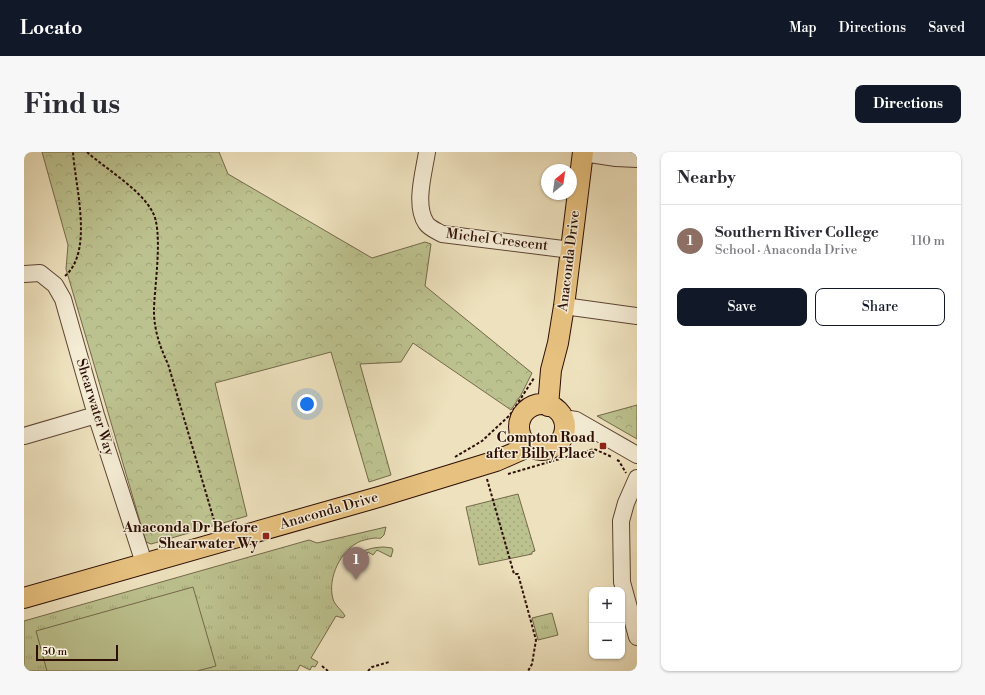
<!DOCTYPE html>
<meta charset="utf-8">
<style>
body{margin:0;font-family:"Libre Bodoni",serif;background:#f7f7f7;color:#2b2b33}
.controls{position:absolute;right:12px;bottom:12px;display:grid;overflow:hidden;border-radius:8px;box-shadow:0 1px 3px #0004}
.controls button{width:36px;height:36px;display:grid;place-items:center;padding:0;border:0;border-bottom:1px solid #e1e1e2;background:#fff;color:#2b2b33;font:20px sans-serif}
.compass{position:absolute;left:517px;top:12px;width:36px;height:36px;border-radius:50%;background:#fff;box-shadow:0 1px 3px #0004;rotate:29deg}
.scale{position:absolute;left:12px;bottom:10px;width:82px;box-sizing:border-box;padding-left:4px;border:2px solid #2d0f05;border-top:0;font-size:11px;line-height:14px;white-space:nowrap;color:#2d0f05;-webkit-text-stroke:3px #f4ecd5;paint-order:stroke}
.you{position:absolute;left:283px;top:252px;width:14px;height:14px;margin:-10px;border:3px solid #fff;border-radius:50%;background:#1a73e8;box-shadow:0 0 0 6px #1a73e833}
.badge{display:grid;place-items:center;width:26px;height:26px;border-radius:50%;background:#111827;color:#fff;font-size:13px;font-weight:700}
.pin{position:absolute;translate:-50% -33px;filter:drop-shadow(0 1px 2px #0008)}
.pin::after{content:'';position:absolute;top:21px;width:14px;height:12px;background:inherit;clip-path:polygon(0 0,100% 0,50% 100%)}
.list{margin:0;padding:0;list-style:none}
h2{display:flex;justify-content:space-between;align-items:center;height:52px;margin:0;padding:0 16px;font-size:17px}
h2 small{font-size:13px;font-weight:400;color:#7c7c81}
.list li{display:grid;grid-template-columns:26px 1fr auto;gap:12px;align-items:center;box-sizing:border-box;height:72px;padding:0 16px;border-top:1px solid #e1e1e2}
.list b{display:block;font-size:15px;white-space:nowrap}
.list p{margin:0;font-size:13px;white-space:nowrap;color:#7c7c81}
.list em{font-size:13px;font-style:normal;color:#7c7c81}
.actions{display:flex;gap:8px;padding:12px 16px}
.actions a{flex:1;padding:9px 0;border:1px solid #111827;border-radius:8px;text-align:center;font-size:14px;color:#111827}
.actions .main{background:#111827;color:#fff}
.map{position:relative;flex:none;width:613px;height:519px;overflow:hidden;border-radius:8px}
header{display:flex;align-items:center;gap:24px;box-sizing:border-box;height:56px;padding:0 20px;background:#111827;color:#fff}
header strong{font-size:19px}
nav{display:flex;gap:22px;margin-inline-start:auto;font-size:14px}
.intro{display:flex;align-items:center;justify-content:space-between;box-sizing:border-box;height:96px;padding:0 24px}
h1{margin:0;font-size:28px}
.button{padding:10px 18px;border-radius:8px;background:#111827;color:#fff;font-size:14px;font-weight:700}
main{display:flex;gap:24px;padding:0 24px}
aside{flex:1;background:#fff;border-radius:8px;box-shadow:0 1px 3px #0004}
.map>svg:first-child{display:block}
.grass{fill:url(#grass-tufts);stroke:#74684a}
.park{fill:url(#park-crowns);stroke:#74684a}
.garden{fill:url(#garden-dots);stroke:#74684a}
.pitch{fill:#bcc28f;stroke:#74684a}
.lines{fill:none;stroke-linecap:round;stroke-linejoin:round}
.minor-casing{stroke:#5d4433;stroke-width:18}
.major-casing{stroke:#2d0f05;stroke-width:22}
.path{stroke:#2d0f05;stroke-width:2;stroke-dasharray:3 2;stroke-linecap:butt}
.minor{stroke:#f4ecd5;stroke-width:16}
.major{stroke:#e7c17f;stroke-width:20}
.poi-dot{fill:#8f2418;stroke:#f4ecd5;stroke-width:1.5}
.labels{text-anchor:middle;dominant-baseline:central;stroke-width:3;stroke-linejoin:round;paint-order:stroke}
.street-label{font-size:14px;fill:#2d0f05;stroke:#f4ecd5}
.poi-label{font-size:14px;font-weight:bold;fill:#2d0f05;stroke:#f4ecd5;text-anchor:end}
</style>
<header>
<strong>Locato</strong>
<nav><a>Map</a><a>Directions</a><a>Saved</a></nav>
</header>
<div class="intro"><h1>Find us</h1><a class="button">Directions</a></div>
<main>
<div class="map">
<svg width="613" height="519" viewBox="0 0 613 519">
<defs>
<pattern id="grass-tufts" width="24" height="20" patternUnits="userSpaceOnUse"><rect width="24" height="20" fill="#bcc28f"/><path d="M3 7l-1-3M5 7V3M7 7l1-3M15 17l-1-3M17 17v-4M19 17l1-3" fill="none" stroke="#a2a67a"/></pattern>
<pattern id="park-crowns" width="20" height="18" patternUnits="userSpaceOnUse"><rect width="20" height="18" fill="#bcc28f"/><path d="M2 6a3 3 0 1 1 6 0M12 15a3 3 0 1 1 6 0" fill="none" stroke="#a2a67a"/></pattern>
<pattern id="garden-dots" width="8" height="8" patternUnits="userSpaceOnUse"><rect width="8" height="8" fill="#bcc28f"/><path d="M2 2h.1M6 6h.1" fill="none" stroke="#a2a67a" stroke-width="1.8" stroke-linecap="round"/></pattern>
</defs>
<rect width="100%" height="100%" fill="#eee2be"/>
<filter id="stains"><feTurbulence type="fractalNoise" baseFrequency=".005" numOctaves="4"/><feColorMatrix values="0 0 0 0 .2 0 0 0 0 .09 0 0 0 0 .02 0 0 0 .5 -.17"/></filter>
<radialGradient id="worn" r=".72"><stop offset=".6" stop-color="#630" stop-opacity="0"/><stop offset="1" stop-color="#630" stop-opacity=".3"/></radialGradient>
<path class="grass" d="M 362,375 L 360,383 L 357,386 C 355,387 354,386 352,386 C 347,386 341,388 337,389 C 317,397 303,426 309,447 C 311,454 318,458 321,464 L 319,466 L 312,464 L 287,506 L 294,510 L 291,515 L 288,514 L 286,518 L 276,513 L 273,519 L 0,519 L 0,469 L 285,388 L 293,391 Z
M 360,395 L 368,396 L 369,398 L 367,405 L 353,398 L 349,403 L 344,400 L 341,405 L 335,402 L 329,411 L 328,411 L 327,408 C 334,399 348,395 360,395 Z
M 528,461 L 534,483 L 514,488 L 508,466 Z"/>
<path class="park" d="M 18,0 L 195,0 L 204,22 L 348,106 L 401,90 L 407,92 L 401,134 L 508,221 L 497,243 L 487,258 L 389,191 L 377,210 L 336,212 L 367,323 L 345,330 L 307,200 L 191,231 L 223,364 L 127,392 L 122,390 L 42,117 L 44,93 Z
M 613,253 L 613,287 L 573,264 Z"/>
<path class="garden" d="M 494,342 L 511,399 L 508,400 L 508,402 L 455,413 L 442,355 Z"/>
<path class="pitch" d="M 169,435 L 192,514 L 173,519 L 23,519 L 12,479 Z"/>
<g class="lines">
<g class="minor-casing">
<path id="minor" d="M 403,0 C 400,20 390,53 402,71 C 405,76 413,79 418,82 L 547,98
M 559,1 L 592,6 L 613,7
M 0,122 L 16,121 L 31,133 L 39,147 L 72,263 L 120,411
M 540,154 L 613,164
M 539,266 L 552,268 L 613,303
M 541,280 L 572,281
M 0,284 L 72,263
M 613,326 L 602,351 L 597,369 L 598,430 L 613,485"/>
</g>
<g class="major-casing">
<path id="major" d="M495 275a23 23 0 1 1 46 0a23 23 0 1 1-46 0Z
M 524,254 L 527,218 L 534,191 L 540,154 L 559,0
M 0,446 L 358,344 L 472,309 L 506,294"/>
</g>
<path class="path" d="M 63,0 C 82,17 116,37 128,59 C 140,78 130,136 130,159 C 130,178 136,195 144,212 L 192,375
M 41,124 C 70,99 51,34 49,0
M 431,305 L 458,289 L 486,263 L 510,226
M 593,308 L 595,309 L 602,321
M 484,322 L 570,297 L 588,305
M 463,327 L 490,422 L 494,422 L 512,488 L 508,512 L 504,519
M 298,514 L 304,519
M 344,519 L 348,515 L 365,510"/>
<use href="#minor" class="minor"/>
<use href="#major" class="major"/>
</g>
<g class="poi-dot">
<rect x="575" y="290" width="8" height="8" rx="2"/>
<rect x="238" y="380" width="8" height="8" rx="2"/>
</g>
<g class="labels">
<g class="street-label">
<text transform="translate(473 88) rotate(7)">Michel Crescent</text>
<text transform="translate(545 109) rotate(-83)">Anaconda Drive</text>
<text transform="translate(71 255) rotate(73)">Shearwater Way</text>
<text transform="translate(305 359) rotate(-16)">Anaconda Drive</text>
</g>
<g class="poi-label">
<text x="571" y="286">Compton Road<tspan x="571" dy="16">after Bilby Place</tspan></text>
<text x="234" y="376">Anaconda Dr Before<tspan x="234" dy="16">Shearwater Wy</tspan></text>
</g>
</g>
<rect width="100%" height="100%" filter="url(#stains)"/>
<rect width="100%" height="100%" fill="url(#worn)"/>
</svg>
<div class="controls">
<button>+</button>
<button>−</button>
</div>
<svg class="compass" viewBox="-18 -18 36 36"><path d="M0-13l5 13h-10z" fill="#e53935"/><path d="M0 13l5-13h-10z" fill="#7c7c81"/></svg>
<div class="scale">50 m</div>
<div class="you"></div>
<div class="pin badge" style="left:332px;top:428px;background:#8d6e63">1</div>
</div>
<aside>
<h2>Nearby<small></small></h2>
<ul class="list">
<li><span class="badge" style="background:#8d6e63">1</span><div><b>Southern River College</b><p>School · Anaconda Drive</p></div><em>110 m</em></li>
</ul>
<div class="actions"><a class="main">Save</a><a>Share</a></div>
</aside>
</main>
